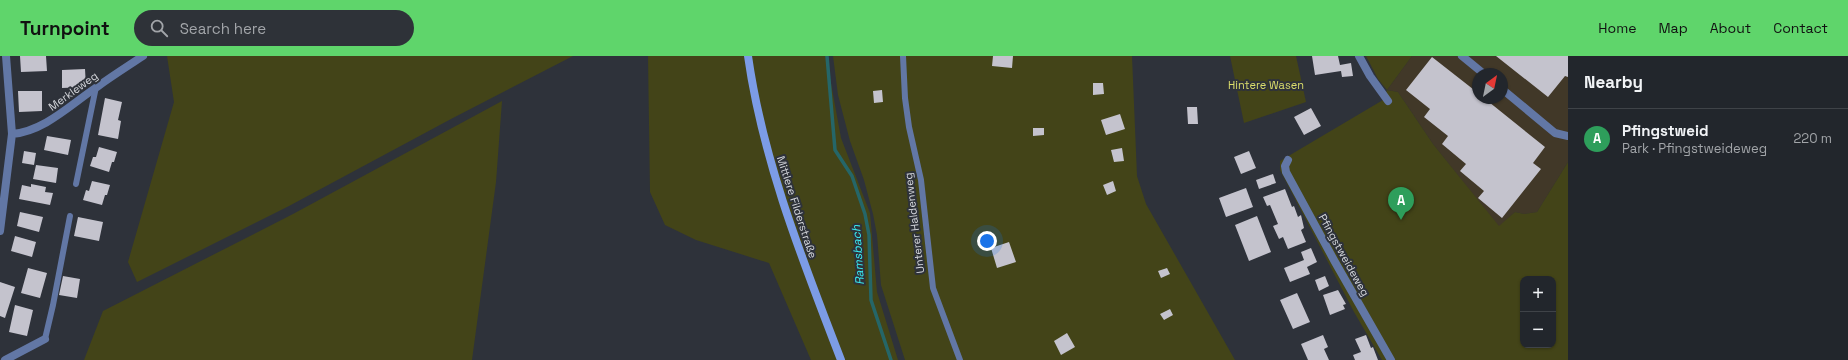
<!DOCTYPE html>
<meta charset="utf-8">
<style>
body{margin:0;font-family:"Space Grotesk",sans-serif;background:#2e3238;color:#f1f3f6}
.controls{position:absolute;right:12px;bottom:12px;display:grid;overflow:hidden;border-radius:8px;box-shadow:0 1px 3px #0004}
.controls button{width:36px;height:36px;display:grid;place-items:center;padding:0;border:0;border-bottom:1px solid #3f4348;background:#22262c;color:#f1f3f6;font:20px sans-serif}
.compass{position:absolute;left:1472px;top:12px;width:36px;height:36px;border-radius:50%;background:#22262c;box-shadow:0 1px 3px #0004;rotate:33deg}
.you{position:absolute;left:987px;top:185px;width:14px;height:14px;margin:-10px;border:3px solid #fff;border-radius:50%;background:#1a73e8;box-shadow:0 0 0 6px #1a73e833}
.badge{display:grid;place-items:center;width:26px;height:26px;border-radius:50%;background:#5fd56b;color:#fff;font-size:13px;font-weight:700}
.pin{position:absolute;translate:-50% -33px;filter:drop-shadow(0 1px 2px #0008)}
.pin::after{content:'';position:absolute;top:21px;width:14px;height:12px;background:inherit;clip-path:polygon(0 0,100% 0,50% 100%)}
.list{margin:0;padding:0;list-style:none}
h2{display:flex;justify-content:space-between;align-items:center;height:52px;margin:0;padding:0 16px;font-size:17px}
h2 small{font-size:13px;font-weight:400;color:#a2a5a9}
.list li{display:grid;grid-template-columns:26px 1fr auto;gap:12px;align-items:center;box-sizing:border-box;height:60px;padding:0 16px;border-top:1px solid #3f4348}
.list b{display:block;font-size:15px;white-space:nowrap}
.list p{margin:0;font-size:13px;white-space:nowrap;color:#a2a5a9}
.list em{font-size:13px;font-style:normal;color:#a2a5a9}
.icon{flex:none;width:22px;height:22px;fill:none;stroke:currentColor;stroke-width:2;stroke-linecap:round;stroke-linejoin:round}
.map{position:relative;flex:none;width:1568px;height:304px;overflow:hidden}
header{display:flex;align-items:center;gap:24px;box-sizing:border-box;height:56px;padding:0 20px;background:#5fd56b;color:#111}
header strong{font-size:19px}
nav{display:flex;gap:22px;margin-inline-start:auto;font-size:14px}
.search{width:280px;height:36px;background:#2e3238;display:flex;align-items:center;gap:10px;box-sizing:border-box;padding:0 14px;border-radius:22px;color:#a2a5a9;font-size:15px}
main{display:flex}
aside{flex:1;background:#22262c}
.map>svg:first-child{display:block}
.industrial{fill:#413828;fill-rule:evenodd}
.green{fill:#434418;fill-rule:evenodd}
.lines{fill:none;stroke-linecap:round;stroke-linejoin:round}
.stream{stroke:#256668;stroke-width:3.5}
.building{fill:#c4c3cd}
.service{stroke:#6277a5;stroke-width:6}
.minor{stroke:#6277a5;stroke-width:8}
.secondary{stroke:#7c9ce6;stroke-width:8}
.labels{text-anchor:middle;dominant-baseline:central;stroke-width:4;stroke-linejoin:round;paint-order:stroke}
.park-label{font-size:11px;fill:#dbde6b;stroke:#2e323a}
.street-label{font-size:11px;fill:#d5d7dc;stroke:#2e323a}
.water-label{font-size:12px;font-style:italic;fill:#39f0f6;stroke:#2e323a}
</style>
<header>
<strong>Turnpoint</strong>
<div class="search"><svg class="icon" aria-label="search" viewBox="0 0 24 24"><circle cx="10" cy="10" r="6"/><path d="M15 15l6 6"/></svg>Search here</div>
<nav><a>Home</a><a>Map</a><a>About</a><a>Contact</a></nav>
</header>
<main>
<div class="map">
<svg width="1568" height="304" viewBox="0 0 1568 304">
<rect width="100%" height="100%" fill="#2e323a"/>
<path class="industrial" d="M 1412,0 L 1568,0 L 1568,106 L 1537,156 L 1524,158 L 1515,156 L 1499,171 L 1433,88 L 1398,36 L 1387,34 ZM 1478,18 L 1502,18 L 1502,42 L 1478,42 Z"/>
<path class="green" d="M 167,0 L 573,0 L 451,63 L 289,150 L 137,226 L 128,206 L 174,46 Z
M 648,0 L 826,0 L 841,82 L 870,157 L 877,236 L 898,304 L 811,304 L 769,207 L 696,184 L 665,169 L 650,136 Z
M 833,0 L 1132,0 L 1137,120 L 1146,148 L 1235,304 L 905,304 L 881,229 L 877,179 L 873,158 L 864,124 L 850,85 L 838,39 Z
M 1230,0 L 1296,0 L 1306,46 L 1244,67 Z
M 1366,0 L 1412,0 L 1387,34 L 1398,36 L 1433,88 L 1499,170 L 1515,156 L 1524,158 L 1537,156 L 1568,106 L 1568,304 L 1382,304 L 1354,256 L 1280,114 L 1280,105 L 1383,44 L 1387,34 L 1378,23 ZM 1523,223 L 1553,223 L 1553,289 L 1523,289 Z
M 502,45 L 496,126 L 472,304 L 84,304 L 103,255 L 293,158 Z"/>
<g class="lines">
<path class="stream" d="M 827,0 L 835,94 L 852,120 L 865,158 L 869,179 L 871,244 L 891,304"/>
</g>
<path class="building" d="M 20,0 L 46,0 L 47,15 L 21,16 Z
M 993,0 L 1013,0 L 1012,12 L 992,10 Z
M 1312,0 L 1338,0 L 1340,9 L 1351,7 L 1353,20 L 1342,21 L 1341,15 L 1315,19 Z
M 1496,0 L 1568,0 L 1568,21 L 1565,20 L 1548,41 Z
M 1432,1 L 1478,37 L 1478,42 L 1484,42 L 1545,91 L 1533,107 L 1541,113 L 1502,162 L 1478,142 L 1484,135 L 1460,115 L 1466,108 L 1442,88 L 1448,80 L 1424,61 L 1430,53 L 1406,34 Z
M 85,13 L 86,31 L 62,32 L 62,14 Z
M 1093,27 L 1103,27 L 1104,38 L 1093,39 Z
M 882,34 L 883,46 L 874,47 L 873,35 Z
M 18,35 L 42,35 L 42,55 L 19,56 Z
M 105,42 L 122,46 L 118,64 L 121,65 L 118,83 L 98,79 Z
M 1187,51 L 1197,51 L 1198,68 L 1188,68 Z
M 1311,52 L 1321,70 L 1304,79 L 1294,61 Z
M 1120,58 L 1125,73 L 1106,79 L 1101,64 Z
M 1033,72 L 1044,72 L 1044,79 L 1033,80 Z
M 47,80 L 71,84 L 68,99 L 44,94 Z
M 99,91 L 117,96 L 114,106 L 112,106 L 109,116 L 90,110 L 93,101 L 96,101 Z
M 1122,92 L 1124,105 L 1114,106 L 1111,94 Z
M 24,95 L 36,97 L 34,109 L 22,107 Z
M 1249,95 L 1256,112 L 1241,118 L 1234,101 Z
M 36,109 L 58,112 L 56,127 L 33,123 Z
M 1273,118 L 1276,127 L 1259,133 L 1256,124 Z
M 92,125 L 110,129 L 107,139 L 105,139 L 102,149 L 83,144 L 86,134 L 89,135 Z
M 1113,125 L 1116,135 L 1107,139 L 1103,129 Z
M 31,128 L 46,131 L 45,136 L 53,137 L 50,149 L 19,143 L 22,129 L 31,131 Z
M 1246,132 L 1253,151 L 1226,161 L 1219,142 Z
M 1285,133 L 1292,151 L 1294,150 L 1298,161 L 1301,159 L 1304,172 L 1301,174 L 1306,186 L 1288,193 L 1283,181 L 1279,183 L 1273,170 L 1278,168 L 1270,149 L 1267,150 L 1263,141 Z
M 20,156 L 43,161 L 39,176 L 17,170 Z
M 1257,160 L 1271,196 L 1249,205 L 1235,169 Z
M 78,161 L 103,166 L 99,185 L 74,180 Z
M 15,180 L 36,186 L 32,201 L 11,195 Z
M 1009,186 L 1016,206 L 997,212 L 991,192 Z
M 1311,192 L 1317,206 L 1307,211 L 1310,218 L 1290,226 L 1284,212 L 1304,204 L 1301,196 Z
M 28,212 L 47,217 L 40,242 L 21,237 Z
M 1167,212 L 1170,218 L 1161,222 L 1158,215 Z
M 63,220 L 80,223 L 77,242 L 59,239 Z
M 1325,220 L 1329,230 L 1319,235 L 1315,224 Z
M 0,226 L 15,231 L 5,262 L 0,260 Z
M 1338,234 L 1346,248 L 1343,249 L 1345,253 L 1330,259 L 1323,239 Z
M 1297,237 L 1310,266 L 1293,273 L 1280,244 Z
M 15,249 L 33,254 L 27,280 L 9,276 Z
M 1170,253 L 1173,259 L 1164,264 L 1160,258 Z
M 1067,277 L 1075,291 L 1061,299 L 1054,285 Z
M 1323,279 L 1328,291 L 1324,293 L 1329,304 L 1308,304 L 1301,288 Z
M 1366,279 L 1371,292 L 1373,291 L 1378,304 L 1355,304 L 1353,299 L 1361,296 L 1355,283 Z"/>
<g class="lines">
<path class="service" d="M 903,0 L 905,42 L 909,71 L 921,124 L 933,232 L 960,304
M 76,128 L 96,31
M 45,283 L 53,249 L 70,160"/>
<path class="minor" d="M 1359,0 L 1370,20 L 1388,45
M 1462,0 L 1484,18
M 1502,33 L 1555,77 L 1568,80
M 12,78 C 45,75 71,48 97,31 C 112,20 128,10 143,0
M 1288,104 L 1285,110 L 1286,116 L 1335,206 L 1391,304
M 0,175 L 12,78 L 6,0
M 5,304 L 45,283"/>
<path class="secondary" d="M 748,0 C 763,106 803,205 841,304"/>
</g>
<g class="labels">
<g class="park-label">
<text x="1266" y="29">Hintere Wasen</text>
</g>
<g class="street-label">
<text transform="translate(73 35) rotate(-36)">Merkleweg</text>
<text transform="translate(797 151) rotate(72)">Mittlere Filderstraße</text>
<text transform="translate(914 167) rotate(-97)">Unterer Haldenweg</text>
<text transform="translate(1344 199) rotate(61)">Pfingstweideweg</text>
</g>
<g class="water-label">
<text transform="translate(858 199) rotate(-94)">Ramsbach</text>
</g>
</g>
</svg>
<div class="controls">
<button>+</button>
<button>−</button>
</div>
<svg class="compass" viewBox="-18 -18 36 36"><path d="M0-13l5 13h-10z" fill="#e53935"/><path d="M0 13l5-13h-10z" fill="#a2a5a9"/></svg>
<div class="you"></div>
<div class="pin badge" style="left:1401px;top:164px;background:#2e9e5b">A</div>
</div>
<aside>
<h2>Nearby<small></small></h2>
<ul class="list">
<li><span class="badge" style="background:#2e9e5b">A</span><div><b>Pfingstweid</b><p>Park · Pfingstweideweg</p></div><em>220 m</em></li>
</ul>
</aside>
</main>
